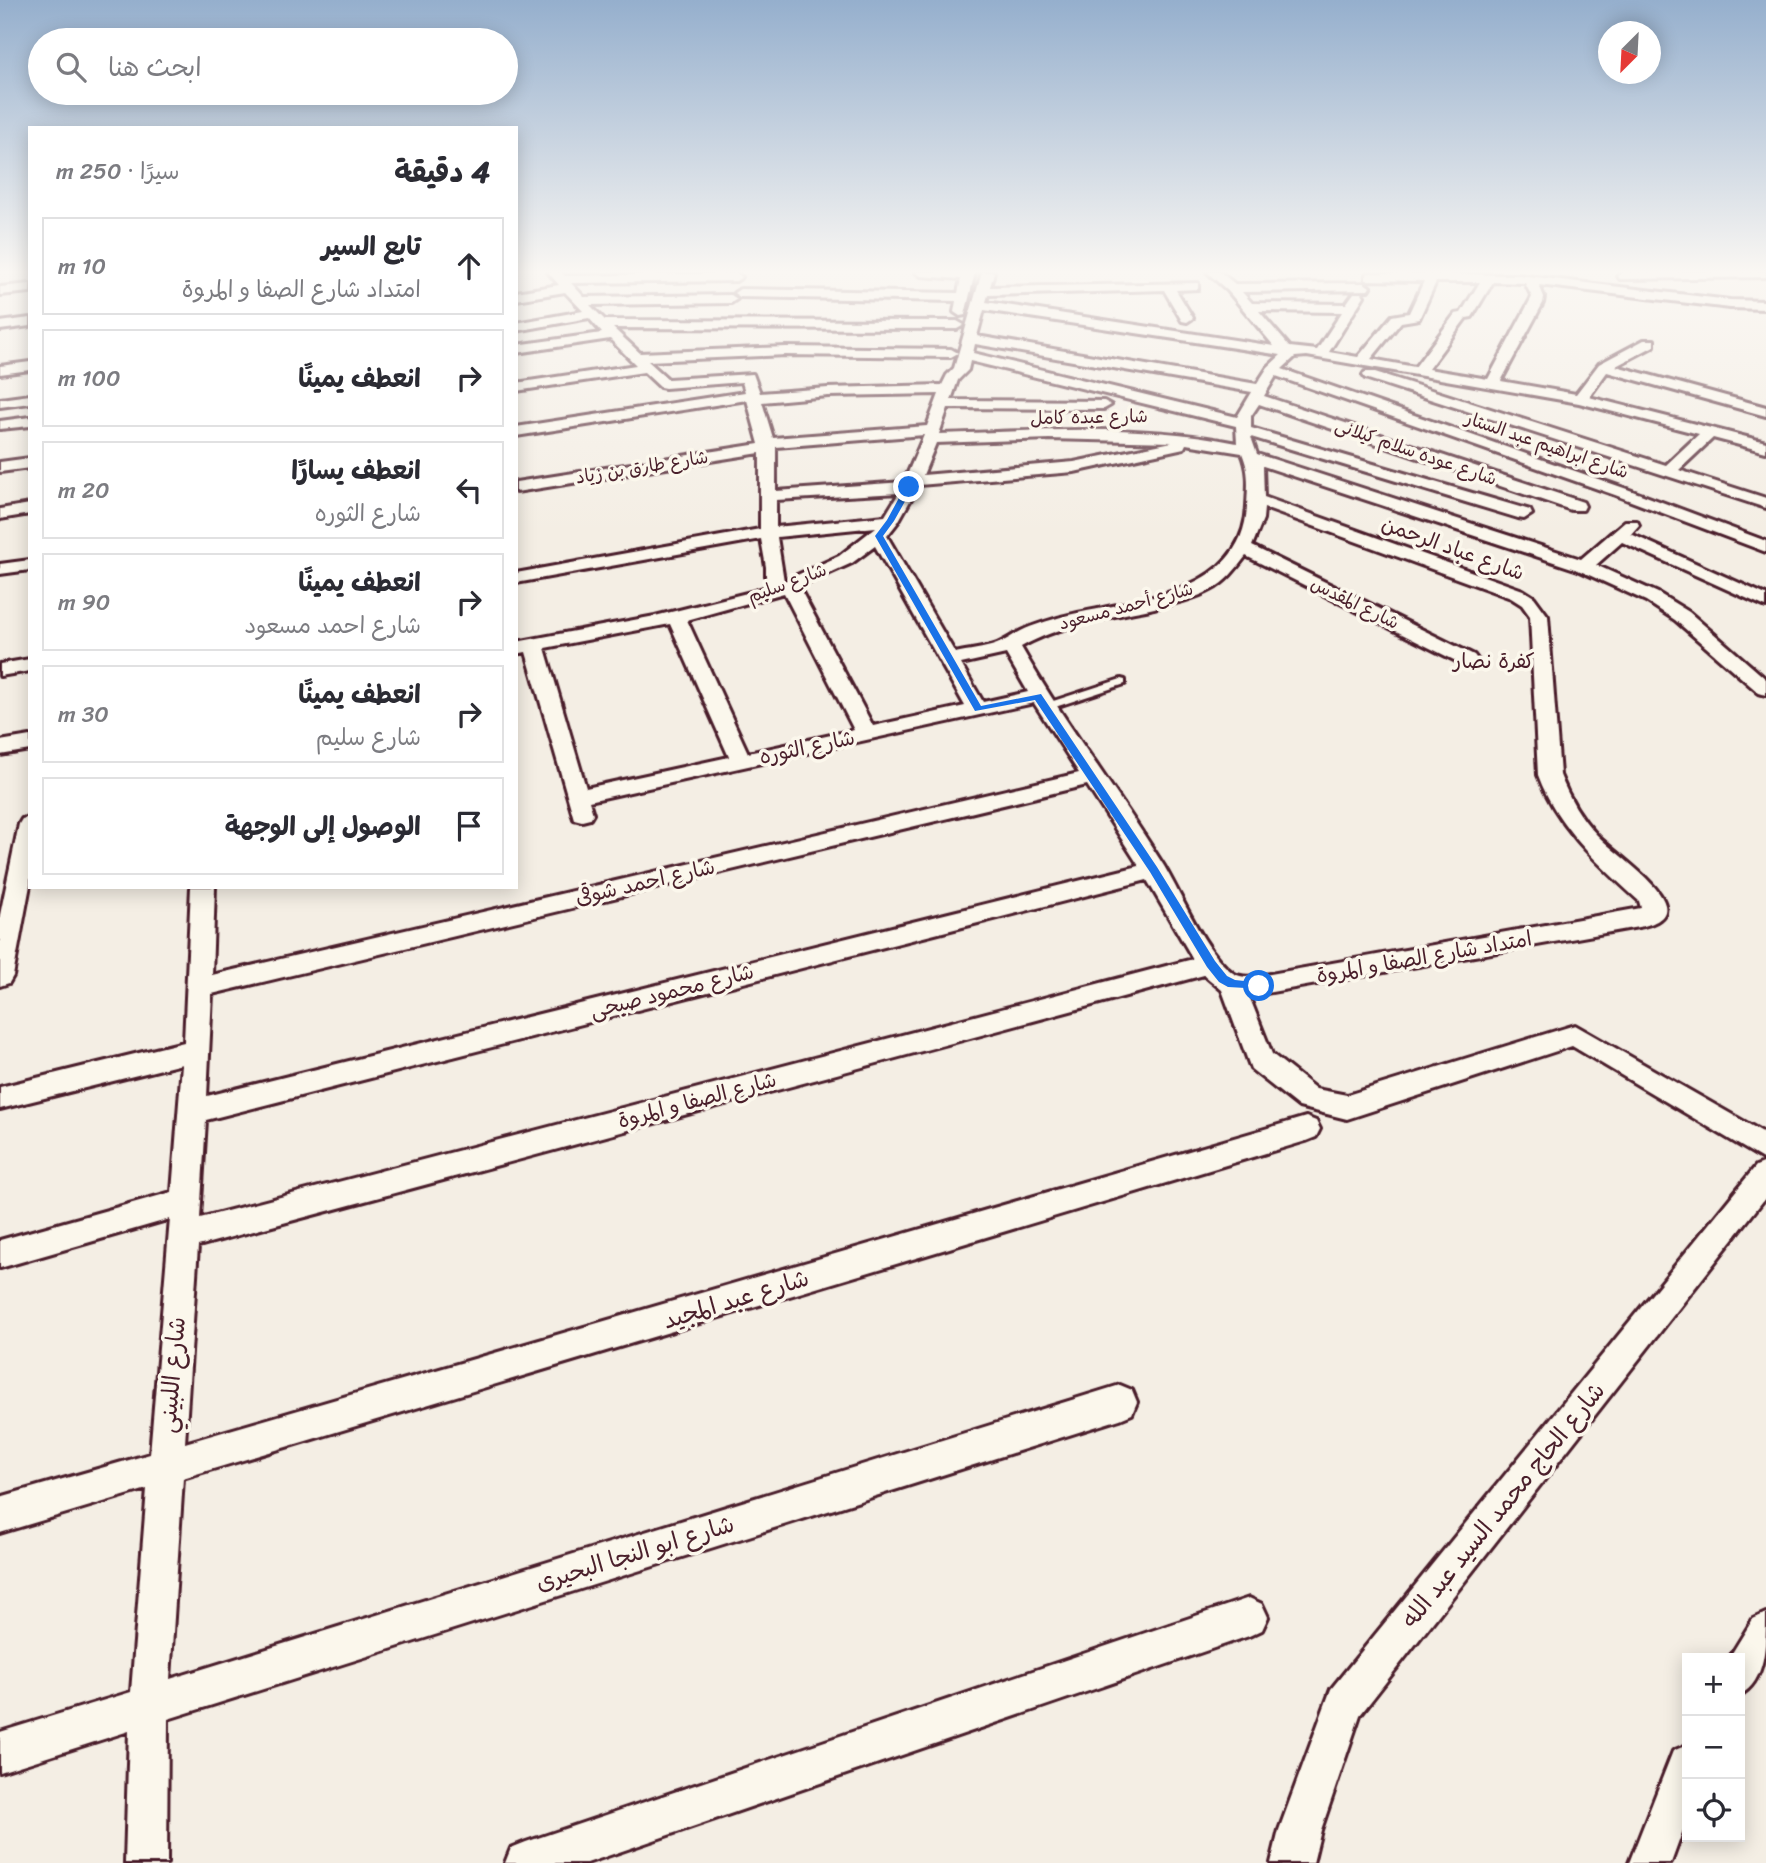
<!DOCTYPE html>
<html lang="ar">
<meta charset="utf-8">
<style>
body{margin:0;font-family:Sriracha,"Playpen Sans Arabic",sans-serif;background:#f2f2f3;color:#2b2b33;direction:rtl}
.controls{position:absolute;right:21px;bottom:21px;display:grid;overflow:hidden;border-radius:0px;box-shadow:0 4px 18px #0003}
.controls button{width:63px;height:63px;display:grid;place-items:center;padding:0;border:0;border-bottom:2px solid #e1e1e2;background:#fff;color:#2b2b33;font:35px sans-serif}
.compass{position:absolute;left:1598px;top:21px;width:63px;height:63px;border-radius:50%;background:#fff;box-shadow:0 4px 18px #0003;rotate:204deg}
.stop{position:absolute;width:21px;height:21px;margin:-16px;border:5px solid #1a73e8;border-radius:50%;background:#fff}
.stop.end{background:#1a73e8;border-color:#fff;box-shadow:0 2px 7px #0008}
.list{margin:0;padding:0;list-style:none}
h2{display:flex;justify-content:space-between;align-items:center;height:91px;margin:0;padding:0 28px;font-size:30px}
h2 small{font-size:23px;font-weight:400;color:#7c7c81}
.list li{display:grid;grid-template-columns:46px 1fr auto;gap:21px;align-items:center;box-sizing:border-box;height:98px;margin:0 14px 14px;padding:0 14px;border:2px solid #e1e1e2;border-radius:0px}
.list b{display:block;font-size:26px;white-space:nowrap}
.list p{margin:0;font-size:23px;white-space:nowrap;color:#7c7c81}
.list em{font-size:23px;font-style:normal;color:#7c7c81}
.icon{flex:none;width:38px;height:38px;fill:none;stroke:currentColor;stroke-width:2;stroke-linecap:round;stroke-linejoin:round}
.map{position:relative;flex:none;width:1766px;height:1863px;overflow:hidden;direction:ltr}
.search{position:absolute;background:#fff;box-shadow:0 4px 18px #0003;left:28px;top:28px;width:490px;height:77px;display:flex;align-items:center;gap:18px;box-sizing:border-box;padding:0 24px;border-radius:38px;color:#7c7c81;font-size:26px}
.panel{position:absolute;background:#fff;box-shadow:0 4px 18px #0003;left:28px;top:126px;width:490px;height:763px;border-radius:0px;direction:rtl}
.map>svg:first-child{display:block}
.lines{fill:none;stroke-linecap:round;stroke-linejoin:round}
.service-casing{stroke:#4a1f2b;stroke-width:6}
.minor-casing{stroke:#4a1f2b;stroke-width:6}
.service{fill:#fbf7ec;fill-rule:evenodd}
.minor{fill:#fbf7ec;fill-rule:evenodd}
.route{fill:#1a73e8}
.labels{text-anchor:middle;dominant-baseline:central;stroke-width:7;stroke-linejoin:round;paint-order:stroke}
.far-street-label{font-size:18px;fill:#4a1f2b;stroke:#fbf7ec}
.street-label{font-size:21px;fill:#4a1f2b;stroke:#fbf7ec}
.far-quarter-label{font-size:21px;fill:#4a1f2b;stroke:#fbf7ec}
.near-street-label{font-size:24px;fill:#4a1f2b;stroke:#fbf7ec}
</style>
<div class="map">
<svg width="1766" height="1863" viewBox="0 0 1766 1863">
<rect width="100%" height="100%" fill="#f4eee4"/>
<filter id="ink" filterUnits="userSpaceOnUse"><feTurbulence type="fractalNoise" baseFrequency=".0143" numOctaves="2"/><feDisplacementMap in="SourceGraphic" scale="14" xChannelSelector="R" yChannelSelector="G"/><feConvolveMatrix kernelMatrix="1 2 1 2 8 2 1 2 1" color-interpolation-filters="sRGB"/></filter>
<g filter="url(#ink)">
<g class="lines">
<g class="service-casing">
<path id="service" d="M 1121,679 L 1125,680 L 1125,684 L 1049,709 L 1041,709 L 1040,707 L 1041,705 Z"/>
</g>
<g class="minor-casing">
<path id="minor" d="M 548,272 L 561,272 L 565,276 L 736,273 L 742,277 L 736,281 L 571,283 L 584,297 L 731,295 L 737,299 L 731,303 L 590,305 L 605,320 L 957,321 L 964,325 L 957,329 L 613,328 L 640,353 L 786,347 L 951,349 L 958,353 L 951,357 L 786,355 L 648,361 L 668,379 L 753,374 L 760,393 L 828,388 L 942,385 L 947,375 L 954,368 L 982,272 L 994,272 L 990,287 L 1198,283 L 1198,289 L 1176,290 L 1193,318 L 1187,322 L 1182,321 L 1164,290 L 988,295 L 986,302 L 1274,346 L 1228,291 L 1207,272 L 1220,272 L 1235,284 L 1364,283 L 1370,287 L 1368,290 L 1242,292 L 1252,303 L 1346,304 L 1354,293 L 1362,293 L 1364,296 L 1329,352 L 1358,357 L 1392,316 L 1409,313 L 1424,281 L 1366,280 L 1366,274 L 1370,273 L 1519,275 L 1730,300 L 1766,301 L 1766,309 L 1730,308 L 1539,285 L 1544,297 L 1543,303 L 1501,381 L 1576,394 L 1599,364 L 1644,340 L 1654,340 L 1654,346 L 1616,366 L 1766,407 L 1766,416 L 1607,372 L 1589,397 L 1766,442 L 1766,452 L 1713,438 L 1679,470 L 1766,498 L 1766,508 L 1365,378 L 1363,375 L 1365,372 L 1375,372 L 1666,465 L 1699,434 L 1579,403 L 1307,356 L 1295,357 L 1282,369 L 1627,489 L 1766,541 L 1766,552 L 1615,495 L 1276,376 L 1264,396 L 1583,502 L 1585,506 L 1583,510 L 1571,510 L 1259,404 L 1251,416 L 1251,428 L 1530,510 L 1532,514 L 1524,519 L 1518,518 L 1251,437 L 1257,454 L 1581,559 L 1625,521 L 1637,521 L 1639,525 L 1631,534 L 1766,595 L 1766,607 L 1622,542 L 1596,565 L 1658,593 L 1689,612 L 1766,679 L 1766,695 L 1759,693 L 1675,620 L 1646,601 L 1578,570 L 1263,466 L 1264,497 L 1523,590 L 1534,597 L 1548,616 L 1560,775 C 1569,798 1580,817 1597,835 C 1613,852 1661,884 1665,905 C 1668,918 1654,923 1644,926 L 1249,996 L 1272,1054 L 1316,1089 L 1347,1095 L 1575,1025 L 1766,1134 L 1766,1161 L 1572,1046 L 1347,1119 L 1299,1107 L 1251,1069 L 1222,990 L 1204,975 L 198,1246 L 185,1443 L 1306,1117 L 1316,1121 L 1320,1129 L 1316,1137 L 1306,1141 L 183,1478 L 170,1679 L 1120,1385 L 1132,1390 L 1137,1402 L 1132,1414 L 1120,1419 L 168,1719 L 167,1863 L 125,1863 L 129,1731 L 0,1772 L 0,1732 L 131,1692 L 147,1489 L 0,1533 L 0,1497 L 150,1454 L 170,1219 L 0,1268 L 0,1240 L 172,1192 L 182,1064 L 0,1109 L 0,1087 L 184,1042 L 191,887 L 215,887 L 212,975 L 1079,773 L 1034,703 L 589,801 L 593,814 L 590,819 L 582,821 L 574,819 L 526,652 L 516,654 L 516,642 L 655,616 L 751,592 L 766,587 L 766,567 L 761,539 L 516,583 L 516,573 L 760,529 L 760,453 L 516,492 L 516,482 L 759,444 L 747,400 L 516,436 L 516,427 L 745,392 L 742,382 L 665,388 L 660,387 L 644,372 L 516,391 L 516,383 L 636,365 L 610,339 L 516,353 L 516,345 L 602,333 L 589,318 L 516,331 L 516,323 L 583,311 L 565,292 L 516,300 L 516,292 L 559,285 ZM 1436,282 L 1480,282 L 1461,313 L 1455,314 L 1415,367 L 1371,359 L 1401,322 L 1419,319 ZM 1493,282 L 1525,283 L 1532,297 L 1488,379 L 1428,369 L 1466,318 L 1472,317 ZM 984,310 L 1281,355 L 1268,367 L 1257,384 L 977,336 ZM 1259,311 L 1342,312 L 1317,350 L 1290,347 ZM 975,344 L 1252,392 L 1237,417 L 973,353 ZM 970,361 L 1236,426 L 1237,443 C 1139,423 1039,431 939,434 L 948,408 L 1104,409 L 1111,405 L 1104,401 L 951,400 L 958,380 L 968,370 ZM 939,394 L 927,426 L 773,438 L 762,402 L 828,396 ZM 924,435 L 904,482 L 776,491 L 776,447 ZM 1049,439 L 1172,442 L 1074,462 L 923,475 L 936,443 ZM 1186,444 L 1242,453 C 1250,472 1248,486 1247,506 C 1243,598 1129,599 1061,617 C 1048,621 1033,625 1021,631 C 1013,635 1005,641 997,644 C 984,649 968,650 955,653 L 887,536 L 898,522 L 919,485 L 1074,472 L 1184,448 ZM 899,493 L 885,516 L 776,527 L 776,500 ZM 1264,508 L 1511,598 L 1522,605 L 1530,616 L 1538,775 C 1558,829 1598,863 1639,901 L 1641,908 L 1259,976 C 1251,977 1240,978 1233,973 C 1204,951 1183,898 1164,866 C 1118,792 1064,723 1021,647 C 1060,625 1106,618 1150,609 C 1170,604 1193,600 1211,590 C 1226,582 1236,569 1246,556 L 1460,663 L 1474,663 L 1477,659 L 1474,655 L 1252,546 L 1263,519 ZM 876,527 L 839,556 L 784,581 L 777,537 ZM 875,546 L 965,706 L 873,726 L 799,587 L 852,563 ZM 784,593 L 854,730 L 748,753 L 687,620 ZM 670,624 L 729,757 L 586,788 L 545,648 ZM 1006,654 L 1028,692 L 983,702 L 961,664 ZM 1087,785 L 1139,866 L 207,1096 L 212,994 ZM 1147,880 L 1193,959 L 200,1218 L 206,1120 Z
M 915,272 L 975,272 L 965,315 L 960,316 L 954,312 L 956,301 L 740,297 L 734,293 L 740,289 L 958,293 L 961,279 L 921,276 Z
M 1624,272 L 1766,272 L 1766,277 L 1620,279 L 1618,276 Z
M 30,284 L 30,292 L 0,295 L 0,287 Z
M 30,318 L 30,326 L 0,330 L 0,322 Z
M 30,362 L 30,370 L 0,374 L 0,366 Z
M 30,395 L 30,403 L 0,407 L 0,399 Z
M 30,417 L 30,426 L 0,429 L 0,421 Z
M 30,458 L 30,468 L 0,472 L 0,462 Z
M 30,504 L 30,514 L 0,519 L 0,509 Z
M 30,560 L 30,570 L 0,574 L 0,564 Z
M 30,659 L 30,671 L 0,676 L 0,664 Z
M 30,736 L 30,750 L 0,755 L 0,741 Z
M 30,817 L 30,885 L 13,976 L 9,983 L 0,986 L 0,915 L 19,824 L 22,819 Z
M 1766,1162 L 1766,1197 L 1360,1715 L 1321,1830 L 1313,1863 L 1271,1863 L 1279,1830 L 1331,1689 L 1756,1166 Z
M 1249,1598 L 1262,1604 L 1268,1617 L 1262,1630 L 1249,1636 L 587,1863 L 505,1863 L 511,1848 L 526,1842 Z
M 1766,1613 C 1766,1644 1766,1681 1740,1695 L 1740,1658 L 1729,1658 L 1753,1619 Z
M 1687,1745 L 1687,1819 L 1671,1863 L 1629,1863 L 1673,1751 Z"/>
</g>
<use href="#service" class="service"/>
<use href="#minor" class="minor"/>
</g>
</g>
<linearGradient id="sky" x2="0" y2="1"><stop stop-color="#95afcd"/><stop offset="0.51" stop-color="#faf7f3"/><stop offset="1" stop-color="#faf7f3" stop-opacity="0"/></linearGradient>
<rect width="1766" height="533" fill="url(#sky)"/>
<path class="route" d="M 906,485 L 913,487 L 894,521 L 883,536 L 981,706 L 1041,694 L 1157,867 L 1215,961 L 1227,976 L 1235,980 L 1263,983 L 1263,989 L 1228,987 L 1219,982 L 1207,967 L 1150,872 L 1035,700 L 975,711 L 875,536 L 887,520 Z"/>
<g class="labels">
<g class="far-street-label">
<text transform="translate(1089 417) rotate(-1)">شارع عبده كامل</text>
<text transform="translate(1547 445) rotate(19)">شارع ابراهيم عبد الستار</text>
<text transform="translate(1416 452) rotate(19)">شارع عوده سلام كيلانى</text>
<text transform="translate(642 467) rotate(-9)">شارع طارق بن زياد</text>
<text transform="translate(787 583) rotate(-20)">شارع سليم</text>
<text transform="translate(1355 603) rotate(26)">شارع المقدس</text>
<text transform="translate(1126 606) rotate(-15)">شارع أحمد مسعود</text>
</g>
<g class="street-label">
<text transform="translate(1453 548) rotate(20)">شارع عباد الرحمن</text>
<text transform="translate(807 747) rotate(-12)">شارع الثوره</text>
<text transform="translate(645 882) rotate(-13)">شارع احمد شوقى</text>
<text transform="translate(1424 957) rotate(-10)">امتداد شارع الصفا و المروة</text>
<text transform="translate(672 991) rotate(-14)">شارع محمود صبحى</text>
<text transform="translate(697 1100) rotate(-15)">شارع الصفا و المروة</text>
</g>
<g class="far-quarter-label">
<text x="1494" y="661">كفرة نصار</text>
</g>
<g class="near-street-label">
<text transform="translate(736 1299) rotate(-17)">شارع عبد المجيد</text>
<text transform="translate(172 1375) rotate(-85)">شارع اللبيني</text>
<text transform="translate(1503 1505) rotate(-51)">شارع الحاج محمد السيد عبد الله</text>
<text transform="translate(635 1553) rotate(-17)">شارع ابو النجا البحيرى</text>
</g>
</g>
</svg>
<div class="controls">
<button>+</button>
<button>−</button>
<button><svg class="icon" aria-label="locate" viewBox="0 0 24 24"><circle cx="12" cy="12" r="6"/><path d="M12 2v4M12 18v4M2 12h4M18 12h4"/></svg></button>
</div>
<svg class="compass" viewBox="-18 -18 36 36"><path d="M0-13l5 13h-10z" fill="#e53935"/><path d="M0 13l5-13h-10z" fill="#7c7c81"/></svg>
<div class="stop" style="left:1259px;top:986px"></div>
<div class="stop end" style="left:909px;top:487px"></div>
<div class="search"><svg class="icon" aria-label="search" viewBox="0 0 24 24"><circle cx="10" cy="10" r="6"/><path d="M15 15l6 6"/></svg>ابحث هنا</div>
<section class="panel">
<h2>4 دقيقة<small>سيرًا · 250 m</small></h2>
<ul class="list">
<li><svg class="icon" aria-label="ahead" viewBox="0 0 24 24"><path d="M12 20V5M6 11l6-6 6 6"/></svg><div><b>تابع السير</b><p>امتداد شارع الصفا و المروة</p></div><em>10 m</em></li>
<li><svg class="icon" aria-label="right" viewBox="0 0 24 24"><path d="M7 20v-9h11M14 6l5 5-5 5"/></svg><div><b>انعطف يمينًا</b></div><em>100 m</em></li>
<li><svg class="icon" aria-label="left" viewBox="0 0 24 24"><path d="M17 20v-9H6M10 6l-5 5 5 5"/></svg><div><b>انعطف يسارًا</b><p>شارع الثوره</p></div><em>20 m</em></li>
<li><svg class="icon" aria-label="right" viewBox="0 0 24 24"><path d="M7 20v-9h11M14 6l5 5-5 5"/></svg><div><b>انعطف يمينًا</b><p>شارع احمد مسعود</p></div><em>90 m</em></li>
<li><svg class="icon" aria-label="right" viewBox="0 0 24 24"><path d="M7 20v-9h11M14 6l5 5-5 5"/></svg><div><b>انعطف يمينًا</b><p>شارع سليم</p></div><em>30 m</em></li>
<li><svg class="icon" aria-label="arrive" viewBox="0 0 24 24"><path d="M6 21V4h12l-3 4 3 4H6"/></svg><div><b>الوصول إلى الوجهة</b></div></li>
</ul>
</section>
</div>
